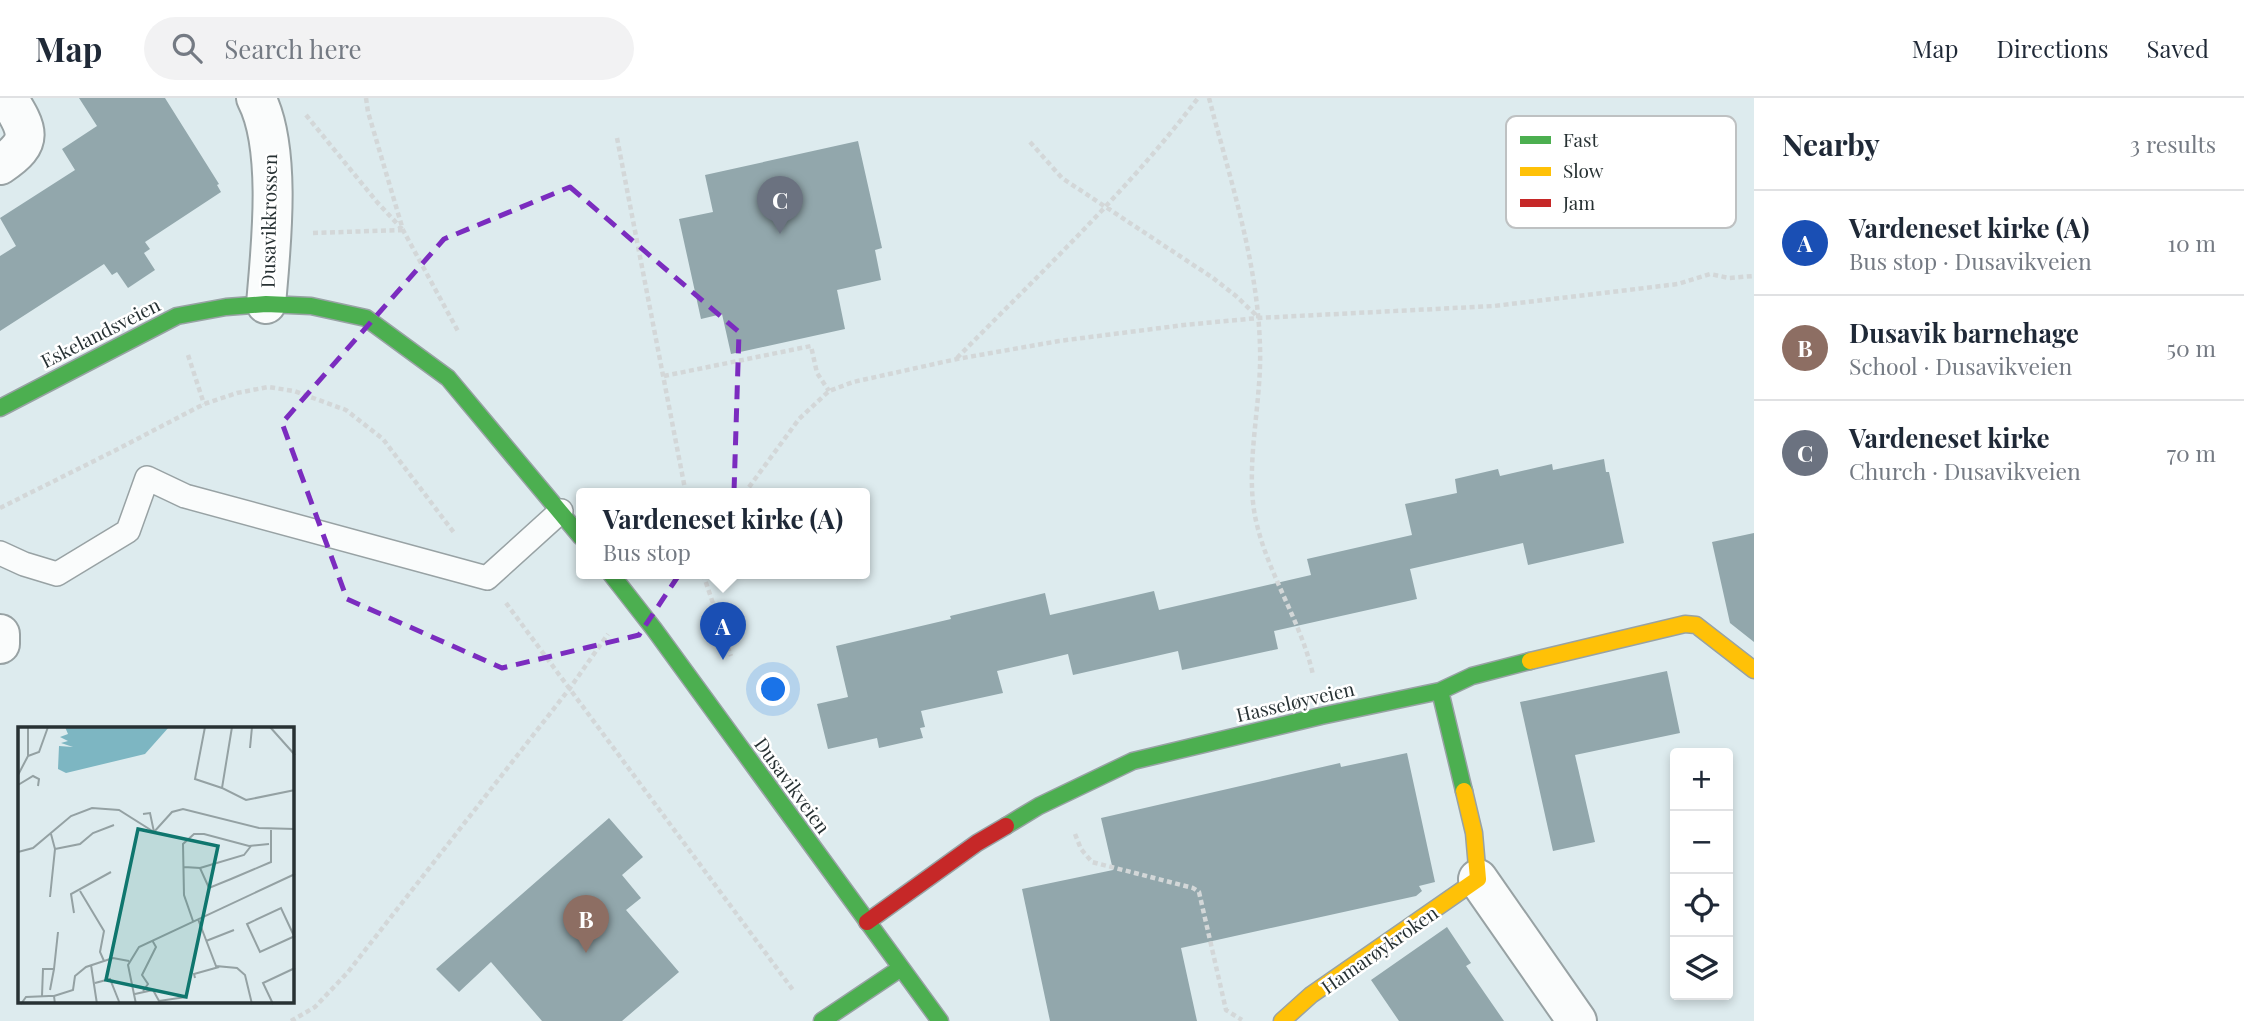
<!DOCTYPE html>
<meta charset="utf-8">
<style>
body{margin:0;font-family:"Playfair Display",serif;background:#f2f2f3;color:#1f2937}
.controls{position:absolute;right:21px;bottom:21px;display:grid;overflow:hidden;border-radius:7px;box-shadow:0 4px 10px #0003}
.controls button{width:63px;height:63px;display:grid;place-items:center;padding:0;border:0;border-bottom:2px solid #e0e1e3;background:#fff;color:#1f2937;font:35px sans-serif}
.you{position:absolute;left:774px;top:592px;width:24px;height:24px;margin:-18px;border:5px solid #fff;border-radius:50%;background:#1a73e8;box-shadow:0 0 0 10px #1a73e833}
.badge{display:grid;place-items:center;width:46px;height:46px;border-radius:50%;background:#677274;color:#fff;font-size:23px;font-weight:700}
.pin{position:absolute;translate:-50% -58px;filter:drop-shadow(0 2px 4px #0008)}
.pin::after{content:'';position:absolute;top:37px;width:24px;height:21px;background:inherit;clip-path:polygon(0 0,100% 0,50% 100%)}
.popup{position:absolute;left:576px;top:390px;width:294px;height:91px;box-sizing:border-box;display:grid;place-content:center;border-radius:7px;background:#fff;filter:drop-shadow(0 2px 5px #0005);font-size:23px;white-space:nowrap;color:#747a83}
.popup b{font-size:26px;color:#1f2937}
.popup::after{content:'';position:absolute;left:50%;top:100%;margin-left:-14px;border:14px solid transparent;border-top-color:#fff}
.list{margin:0;padding:0;list-style:none}
h2{display:flex;justify-content:space-between;align-items:center;height:91px;margin:0;padding:0 28px;font-size:30px}
h2 small{font-size:23px;font-weight:400;color:#747a83}
.list li{display:grid;grid-template-columns:46px 1fr auto;gap:21px;align-items:center;box-sizing:border-box;height:105px;padding:0 28px;border-top:2px solid #e0e1e3}
.list b{display:block;font-size:26px;white-space:nowrap}
.list p{margin:0;font-size:23px;white-space:nowrap;color:#747a83}
.list em{font-size:23px;font-style:normal;color:#747a83}
.icon{flex:none;width:38px;height:38px;fill:none;stroke:currentColor;stroke-width:2;stroke-linecap:round;stroke-linejoin:round}
.map{position:relative;flex:none;width:1754px;height:923px;overflow:hidden}
header{display:flex;align-items:center;gap:42px;box-sizing:border-box;height:98px;padding:0 35px;background:#fff;border-bottom:2px solid #e0e1e3}
header strong{font-size:33px}
nav{display:flex;gap:38px;margin-inline-start:auto;font-size:24px}
.search{width:490px;height:63px;background:#f2f2f3;display:flex;align-items:center;gap:18px;box-sizing:border-box;padding:0 24px;border-radius:38px;color:#747a83;font-size:26px}
main{display:flex}
aside{flex:1;background:#fff}
.map>svg:first-child{display:block}
.building{fill:#92a7ac}
.lines{fill:none;stroke-linecap:round;stroke-linejoin:round}
.lane-casing{stroke:#98a2a4;stroke-width:26}
.street-casing{stroke:#98a2a4;stroke-width:42}
.fast-casing{stroke:#98a2a4;stroke-width:19}
.slow-casing{stroke:#98a2a4;stroke-width:19}
.jam-casing{stroke:#98a2a4;stroke-width:19}
.path{stroke:#d3d7d8;stroke-width:4.5;stroke-dasharray:5 3.5;stroke-linecap:butt}
.lane{stroke:#fafcfc;stroke-width:23}
.street{stroke:#fafcfc;stroke-width:38}
.fast{stroke:#4caf50;stroke-width:16}
.slow{stroke:#ffc107;stroke-width:16}
.jam{stroke:#c62828;stroke-width:16}
.marked{fill:none;stroke:#7b2cbf;stroke-width:5;stroke-dasharray:14 9;stroke-linejoin:round}
.labels{text-anchor:middle;dominant-baseline:central;stroke-width:5;stroke-linejoin:round;paint-order:stroke}
.street-label{font-size:19px;fill:#273133;stroke:#fff}
.inset-road{fill:none;stroke:#94a1a3;stroke-width:2}
.view{fill:#0f766e;fill-opacity:0.15;stroke:#0f766e;stroke-width:3.5}
.inset-edge{fill:none;stroke:#273133;stroke-width:3.5}
.key{fill:#fff;stroke:#bec1c2;stroke-width:2}
.key-label{font-size:19px;fill:#273133}
</style>
<header>
<strong>Map</strong>
<div class="search"><svg class="icon" aria-label="search" viewBox="0 0 24 24"><circle cx="10" cy="10" r="6"/><path d="M15 15l6 6"/></svg>Search here</div>
<nav><a>Map</a><a>Directions</a><a>Saved</a></nav>
</header>
<main>
<div class="map">
<svg width="1754" height="923" viewBox="0 0 1754 923">
<rect width="100%" height="100%" fill="#ddebee"/>
<path class="building" d="M 79,0 L 165,0 L 219,86 L 217,87 L 221,94 L 145,144 L 150,151 L 144,155 L 155,172 L 128,190 L 117,174 L 112,177 L 104,166 L 0,233 L 0,158 L 16,148 L 0,120 L 75,72 L 62,51 L 97,28 Z
M 858,43 L 882,150 L 875,152 L 881,182 L 837,192 L 845,231 L 731,256 L 722,216 L 701,221 L 679,121 L 713,114 L 705,77 Z
M 1604,361 L 1606,374 L 1609,374 L 1624,445 L 1528,467 L 1523,445 L 1410,471 L 1417,501 L 1274,533 L 1278,551 L 1182,572 L 1178,553 L 1073,577 L 1068,556 L 997,573 L 1003,595 L 921,613 L 925,629 L 920,630 L 923,640 L 879,650 L 877,640 L 828,651 L 817,606 L 848,599 L 836,548 L 951,521 L 950,518 L 1045,495 L 1050,517 L 1154,493 L 1159,512 L 1311,477 L 1307,461 L 1412,437 L 1405,406 L 1457,395 L 1455,381 L 1498,371 L 1500,378 L 1552,366 L 1553,372 Z
M 1754,435 L 1754,544 L 1730,525 L 1712,444 Z
M 1667,573 L 1680,635 L 1575,657 L 1595,744 L 1553,753 L 1520,604 Z
M 1407,655 L 1435,784 L 1419,788 L 1422,793 L 1416,798 L 1181,850 L 1197,923 L 1050,923 L 1022,791 L 1113,772 L 1101,720 L 1340,665 L 1341,669 Z
M 609,720 L 643,759 L 622,777 L 641,800 L 626,812 L 679,874 L 622,923 L 542,923 L 491,864 L 459,894 L 436,871 Z
M 1447,829 L 1471,865 L 1466,868 L 1504,923 L 1399,923 L 1371,882 Z"/>
<g class="lines">
<g class="lane-casing">
<path id="lane" d="M 0,455 L 24,466 L 57,476 L 128,433 L 147,380 L 185,398 L 487,480 L 561,413"/>
</g>
<g class="street-casing">
<path id="street" d="M 256,0 C 282,50 271,149 266,206
M 0,67 C 35,44 28,32 8,0
M 0,536 L 0,546
M 1478,781 L 1577,923"/>
</g>
<g class="fast-casing">
<path id="fast" d="M 0,310 L 177,218 L 226,209 L 266,206 L 311,208 L 366,220 L 448,280 L 581,439
M 611,476 L 654,531 L 940,923
M 1440,593 L 1464,693
M 1006,728 L 1039,708 L 1133,663 L 1321,618 L 1440,593 L 1472,578 L 1530,563
M 822,923 L 901,870"/>
</g>
<g class="slow-casing">
<path id="slow" d="M 1530,563 L 1685,526 L 1696,527 L 1754,572
M 1282,923 L 1311,897 L 1478,781 L 1474,735 L 1464,693"/>
</g>
<g class="jam-casing">
<path id="jam" d="M 867,824 L 977,745 L 1006,728"/>
</g>
<path class="path" d="M 366,0 L 368,14 L 403,132 L 459,235
M 1209,0 C 1230,81 1258,165 1260,249 C 1262,304 1245,365 1255,418 C 1266,474 1301,522 1313,577
M 306,17 L 377,104 L 402,131
M 617,40 L 686,396
M 1030,44 L 1062,80 L 1213,180 L 1236,198 L 1258,219
M 313,135 L 402,132
M 188,257 L 204,306
M 957,260 C 1039,176 1127,94 1198,0
M 664,278 L 811,248 L 817,275 L 829,293
M 744,396 L 799,321 L 829,293 L 853,284 L 957,261 L 1059,243 L 1184,227 L 1258,220 L 1494,208 L 1678,186 L 1710,176 L 1729,180 L 1754,178
M 0,410 L 116,352 L 204,306 L 237,295 L 268,289 L 294,293 L 346,312 L 383,341 L 455,436
M 703,476 L 731,558
M 506,505 L 793,892
M 1075,736 L 1081,751 L 1092,764 L 1193,790 L 1199,794 L 1226,912 L 1242,922
M 291,923 L 315,909 L 348,874 L 570,590 L 608,536"/>
<use href="#lane" class="lane"/>
<use href="#street" class="street"/>
<use href="#fast" class="fast"/>
<use href="#slow" class="slow"/>
<use href="#jam" class="jam"/>
</g>
<path class="marked" d="M 570,89 L 739,234 L 734,394 L 639,537 L 502,570 L 347,501 L 282,325 L 444,141 Z"/>
<g class="labels">
<g class="street-label">
<text transform="translate(268 123) rotate(-89)">Dusavikkrossen</text>
<text transform="translate(100 234) rotate(-27)">Eskelandsveien</text>
<text transform="translate(1295 603) rotate(-13)">Hasseløyveien</text>
<text transform="translate(793 687) rotate(54)">Dusavikveien</text>
<text transform="translate(1379 851) rotate(-35)">Hamarøykroken</text>
</g>
</g>
<g transform="translate(18 629)">
<rect width="276" height="276" fill="#ddebee"/>
<path d="M 47,0 L 151,0 L 127,27 L 48,46 L 40,42 L 41,19 L 55,20 L 43,16 L 50,14 L 42,10 L 50,7 Z" fill="#7db6c2"/>
<path class="inset-road" d="M 187,0 L 177,52 L 204,61M 214,0 L 204,61 L 228,73 L 277,63M 252,0 L 277,28M 232,21 L 234,0M 10,29 L 21,25 L 30,0M 0,48 L 10,29 L 10,0M 0,58 L 15,49 L 21,52 L 20,59M 125,87 L 132,86 L 136,105M 37,122 L 62,117 L 75,106 L 96,98M 0,125 L 15,121 L 53,89 L 74,81 L 101,83 L 136,105 L 154,85 L 165,82 L 241,101 L 277,102M 166,140 L 182,141 L 191,161 L 213,152 L 253,135 L 253,103M 182,141 L 226,128 L 233,119M 62,164 L 86,204 L 82,225 L 86,234M 32,170 L 37,122 L 33,107M 56,186 L 53,167 L 93,145M 180,192 L 198,239 L 219,241 L 227,248 L 234,277M 175,194 L 166,168 L 165,117 L 176,107 L 186,107 L 231,119 L 251,117M 276,209 L 263,181 L 229,197 L 242,225 L 277,209M 188,214 L 216,203M 73,238 L 79,277M 177,251 L 176,247 L 201,240M 77,256 L 92,252 L 102,277M 32,263 L 36,242M 125,264 L 130,257 L 124,248 L 138,220 L 134,213M 117,267 L 135,263 L 141,274 L 168,270M 24,269 L 25,242 L 36,242 L 40,205M 36,269 L 55,263 L 57,249 L 68,240 L 95,231 L 111,234M 3,277 L 8,270 L 31,269 L 36,269 L 37,277M 118,277 L 110,238 L 121,220 L 277,147M 255,277 L 245,256 L 277,241"/>
<path class="view" d="M 120,102 L 200,119 L 168,270 L 88,253 Z"/>
<rect width="276" height="276" class="inset-edge"/>
</g>
<rect x="1506" y="18" width="230" height="112" rx="10" class="key"/>
<rect x="1520" y="38" width="31" height="8" fill="#4caf50"/>
<rect x="1520" y="69" width="31" height="9" fill="#ffc107"/>
<rect x="1520" y="101" width="31" height="8" fill="#c62828"/>
<g class="key-label">
<text x="1563" y="49">Fast</text>
<text x="1563" y="80">Slow</text>
<text x="1563" y="112">Jam</text>
</g>
</svg>
<div class="controls">
<button>+</button>
<button>−</button>
<button><svg class="icon" aria-label="locate" viewBox="0 0 24 24"><circle cx="12" cy="12" r="6"/><path d="M12 2v4M12 18v4M2 12h4M18 12h4"/></svg></button>
<button><svg class="icon" aria-label="layers" viewBox="0 0 24 24"><path d="M12 4l9 5-9 5-9-5zM3 14l9 5 9-5"/></svg></button>
</div>
<div class="you"></div>
<div class="pin badge" style="left:723px;top:562px;background:#1a4fb4">A</div>
<div class="popup"><b>Vardeneset kirke (A)</b>Bus stop</div>
<div class="pin badge" style="left:586px;top:855px;background:#8d6e63">B</div>
<div class="pin badge" style="left:780px;top:136px;background:#6b7280">C</div>
</div>
<aside>
<h2>Nearby<small>3 results</small></h2>
<ul class="list">
<li><span class="badge" style="background:#1a4fb4">A</span><div><b>Vardeneset kirke (A)</b><p>Bus stop · Dusavikveien</p></div><em>10 m</em></li>
<li><span class="badge" style="background:#8d6e63">B</span><div><b>Dusavik barnehage</b><p>School · Dusavikveien</p></div><em>50 m</em></li>
<li><span class="badge" style="background:#6b7280">C</span><div><b>Vardeneset kirke</b><p>Church · Dusavikveien</p></div><em>70 m</em></li>
</ul>
</aside>
</main>
